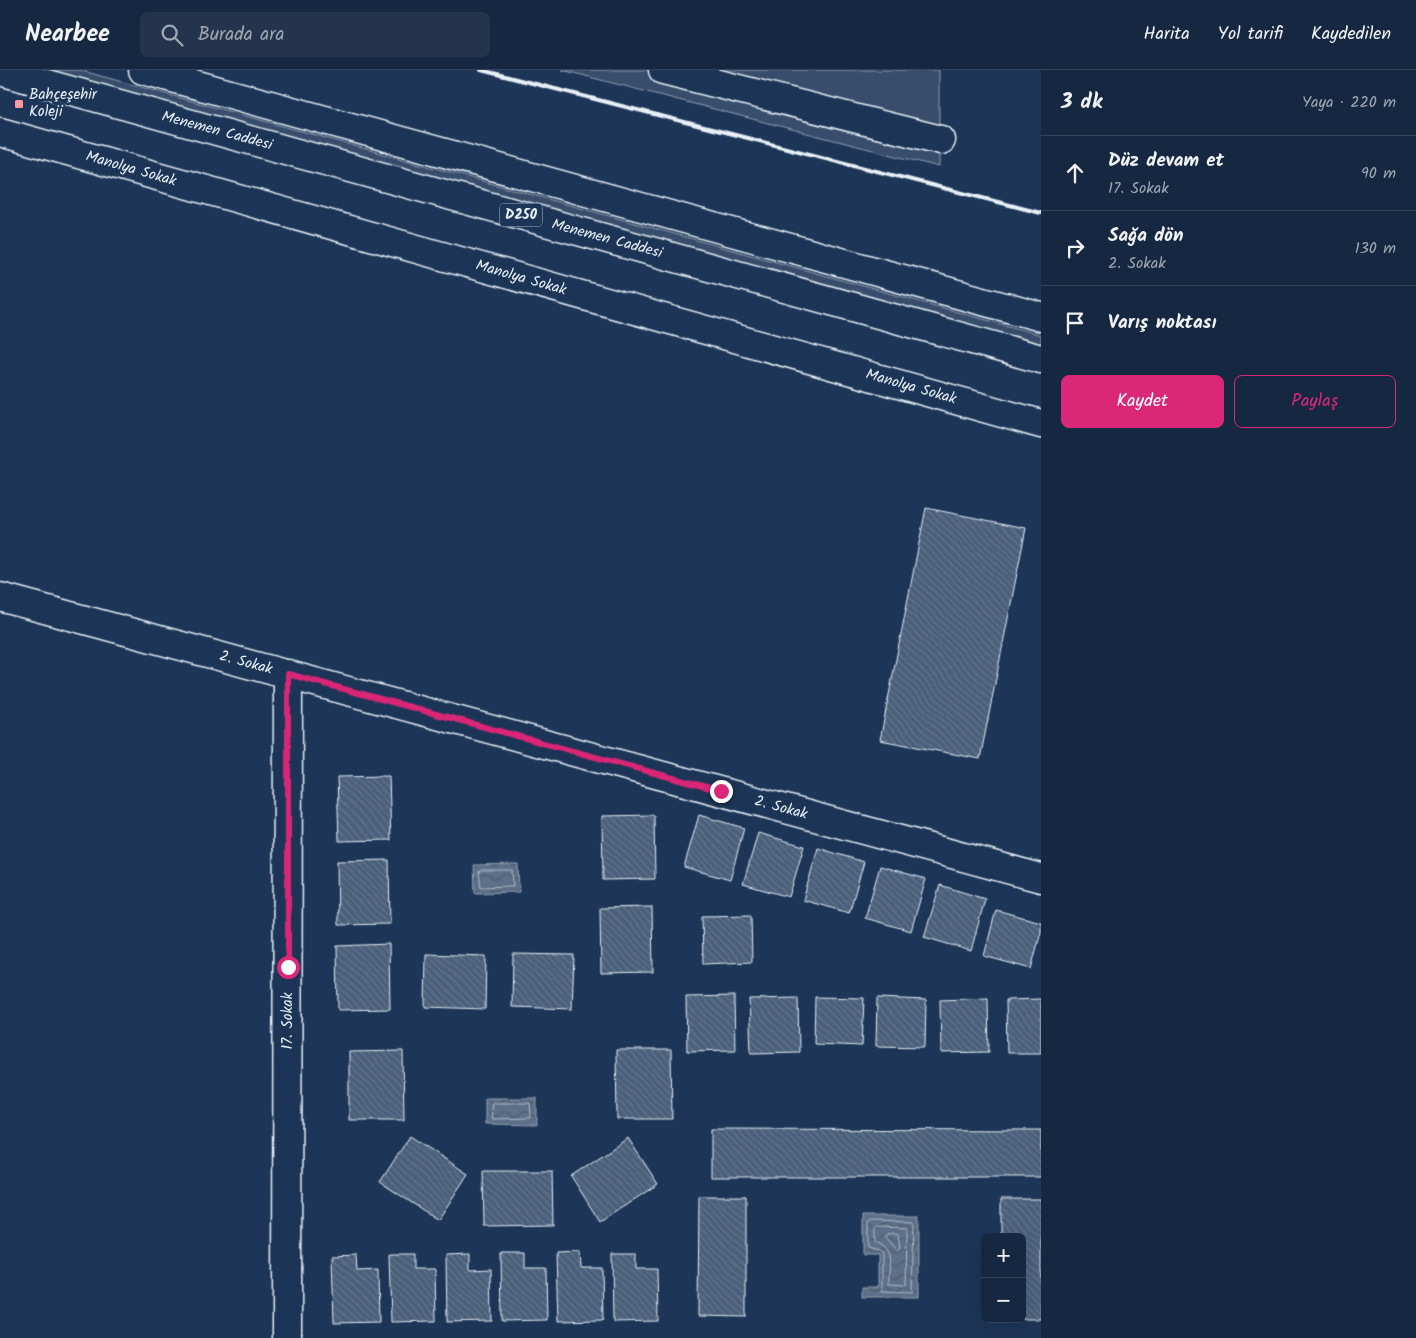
<!DOCTYPE html>
<html lang="tr">
<meta charset="utf-8">
<style>
body{margin:0;font-family:Kalam,sans-serif;background:#23344c;color:#f1f3f6}
.controls{position:absolute;right:15px;bottom:15px;display:grid;overflow:hidden;border-radius:8px;box-shadow:0 5px 20px #0002}
.controls button{width:45px;height:45px;display:grid;place-items:center;padding:0;border:0;border-bottom:1px solid #35445a;background:#162841;color:#f1f3f6;font:25px sans-serif}
.stop{position:absolute;width:15px;height:15px;margin:-11px;border:4px solid #db2777;border-radius:50%;background:#fff}
.stop.end{background:#db2777;border-color:#fff;box-shadow:0 1px 5px #0008}
.list{margin:0;padding:0;list-style:none}
h2{display:flex;justify-content:space-between;align-items:center;height:65px;margin:0;padding:0 20px;font-size:21px}
h2 small{font-size:16px;font-weight:400;color:#9ea6b1}
.list li{display:grid;grid-template-columns:32px 1fr auto;gap:15px;align-items:center;box-sizing:border-box;height:75px;padding:0 20px;border-top:1px solid #35445a}
.list b{display:block;font-size:19px;white-space:nowrap}
.list p{margin:0;font-size:16px;white-space:nowrap;color:#9ea6b1}
.list em{font-size:16px;font-style:normal;color:#9ea6b1}
.actions{display:flex;gap:10px;padding:15px 20px}
.actions a{flex:1;padding:11px 0;border:1px solid #db2777;border-radius:8px;text-align:center;font-size:18px;color:#db2777}
.actions .main{background:#db2777;color:#fff}
.icon{flex:none;width:28px;height:28px;fill:none;stroke:currentColor;stroke-width:2;stroke-linecap:round;stroke-linejoin:round}
.map{position:relative;flex:none;width:1041px;height:1268px;overflow:hidden}
header{display:flex;align-items:center;gap:30px;box-sizing:border-box;height:70px;padding:0 25px;background:#162841;border-bottom:1px solid #35445a}
header strong{font-size:24px}
nav{display:flex;gap:28px;margin-inline-start:auto;font-size:18px}
.search{width:350px;height:45px;background:#23344c;display:flex;align-items:center;gap:12px;box-sizing:border-box;padding:0 18px;border-radius:8px;color:#9ea6b1;font-size:19px}
main{display:flex}
aside{flex:1;background:#162841}
.map>svg:first-child{display:block}
.green{fill:#374d6c;stroke:#909fb2}
.water{fill:url(#water-waves);stroke:#95a4b5}
.lines{fill:none;stroke-linecap:round;stroke-linejoin:round}
.shore{stroke:#b0bdcc;stroke-width:1}
.building{fill:url(#building-back-hatch);stroke:#e8f1f8}
.minor-casing{stroke:#e8f1f8;stroke-width:31}
.highway-casing{stroke:#e8f1f8;stroke-width:31}
.minor{stroke:#1d3557;stroke-width:28}
.highway{stroke:#1d3557;stroke-width:28}
.rail{stroke:#e8f1f8;stroke-width:4}
.route{stroke:#db2777;stroke-width:6}
.poi-dot{fill:#ff9aa2;stroke:#1d3557;stroke-width:2}
.labels{text-anchor:middle;dominant-baseline:central;stroke-width:5;stroke-linejoin:round;paint-order:stroke}
.shield{fill:#1d3557;stroke:#abb9c8;stroke-width:1}
.shield-label{font-size:14px;font-weight:bold;fill:#e8f1f8}
.poi-label{font-size:15px;fill:#e8f1f8;stroke:#1d3557;text-anchor:start}
.street-label{font-size:15px;fill:#e8f1f8;stroke:#1d3557}
</style>
<header>
<strong>Nearbee</strong>
<div class="search"><svg class="icon" aria-label="search" viewBox="0 0 24 24"><circle cx="10" cy="10" r="6"/><path d="M15 15l6 6"/></svg>Burada ara</div>
<nav><a>Harita</a><a>Yol tarifi</a><a>Kaydedilen</a></nav>
</header>
<main>
<div class="map">
<svg width="1041" height="1268" viewBox="0 0 1041 1268">
<defs>
<pattern id="water-waves" width="16" height="10" patternUnits="userSpaceOnUse" patternTransform="scale(1.25)"><rect width="16" height="10" fill="#5d7089"/><path d="M0 5q4-4 8 0t8 0" fill="none" stroke="#505a66"/></pattern>
<pattern id="building-back-hatch" width="6" height="6" patternUnits="userSpaceOnUse" patternTransform="scale(1.25)"><rect width="6" height="6" fill="#495e7a"/><path d="M-1 5l2 2M0 0l6 6M5-1l2 2" fill="none" stroke="#63768e"/></pattern>
</defs>
<rect width="100%" height="100%" fill="#1d3557"/>
<filter id="ink" filterUnits="userSpaceOnUse"><feTurbulence type="fractalNoise" baseFrequency=".02" numOctaves="2"/><feDisplacementMap in="SourceGraphic" scale="10" xChannelSelector="R" yChannelSelector="G"/><feConvolveMatrix kernelMatrix="1 2 1 2 8 2 1 2 1" color-interpolation-filters="sRGB"/></filter>
<g filter="url(#ink)">
<path class="green" d="M 45,0 L 79,0 L 1041,265 L 1041,275 Z
M 562,0 L 939,0 L 939,97 Z"/>
<path class="water" d="M 518,794 L 519,822 L 475,823 L 474,795 Z
M 485,1028 L 537,1028 L 537,1055 L 485,1054 Z
M 863,1146 L 919,1146 L 919,1227 L 862,1227 L 862,1217 L 878,1217 L 878,1185 L 863,1185 Z"/>
<g class="lines">
<path class="shore" d="M 482,800 L 512,800 L 513,816 L 481,817 L 479,802 Z
M 492,1033 L 530,1033 L 531,1048 L 492,1049 Z
M 871,1151 L 914,1152 L 912,1222 L 882,1221 L 882,1184 L 879,1181 L 868,1178 L 868,1153 Z
M 877,1157 L 907,1158 L 906,1215 L 889,1214 C 888,1194 896,1182 875,1172 L 875,1159 Z
M 898,1164 L 900,1178 L 897,1181 L 885,1167 L 887,1164 Z"/>
</g>
<path class="building" d="M 926,438 L 1026,458 L 980,689 L 880,670 Z
M 389,706 L 391,770 L 339,771 L 337,707 Z
M 654,745 L 655,809 L 603,810 L 602,746 Z
M 699,745 L 744,758 L 730,810 L 684,797 Z
M 758,763 L 804,776 L 789,827 L 743,814 Z
M 818,778 L 864,792 L 849,843 L 803,830 Z
M 389,790 L 390,854 L 338,855 L 337,791 Z
M 880,796 L 926,809 L 911,861 L 865,848 Z
M 940,815 L 985,829 L 971,881 L 924,867 Z
M 652,837 L 653,902 L 601,903 L 600,838 Z
M 996,840 L 1041,852 L 1041,862 L 1031,899 L 984,886 Z
M 751,845 L 752,892 L 703,894 L 702,846 Z
M 389,874 L 390,939 L 338,940 L 337,876 Z
M 426,884 L 486,886 L 485,939 L 425,937 Z
M 513,884 L 574,885 L 572,939 L 512,937 Z
M 734,926 L 735,980 L 687,981 L 686,927 Z
M 815,927 L 864,928 L 862,976 L 814,974 Z
M 798,928 L 799,982 L 751,983 L 749,929 Z
M 877,928 L 926,930 L 925,977 L 876,976 Z
M 988,928 L 989,982 L 941,983 L 940,930 Z
M 1041,929 L 1041,983 L 1007,983 L 1006,930 Z
M 616,980 L 671,980 L 672,1049 L 617,1049 Z
M 403,981 L 404,1050 L 349,1050 L 349,982 Z
M 711,1059 L 1041,1060 L 1041,1107 L 711,1107 Z
M 410,1066 L 468,1104 L 438,1150 L 380,1112 Z
M 628,1068 L 658,1114 L 600,1152 L 571,1106 Z
M 483,1101 L 552,1101 L 553,1155 L 484,1156 Z
M 699,1126 L 746,1126 L 746,1247 L 698,1246 Z
M 1001,1129 L 1041,1129 L 1041,1249 L 1022,1249 L 1022,1167 L 1001,1167 Z
M 580,1182 L 581,1198 L 602,1198 L 603,1250 L 558,1251 L 556,1183 Z
M 501,1183 L 525,1183 L 525,1198 L 546,1198 L 547,1250 L 502,1251 Z
M 389,1184 L 413,1184 L 413,1199 L 435,1199 L 436,1251 L 391,1252 Z
M 470,1184 L 470,1200 L 491,1199 L 492,1251 L 447,1252 L 446,1185 Z
M 612,1184 L 636,1184 L 636,1199 L 657,1199 L 658,1251 L 613,1252 Z
M 356,1185 L 357,1201 L 378,1200 L 379,1252 L 334,1253 L 332,1186 Z"/>
<g class="lines">
<g class="minor-casing">
<path id="minor" d="M 663,0 L 941,70
M 0,62 L 1041,354
M 0,527 L 1041,808
M 287,1268 L 288,604"/>
</g>
<g class="highway-casing">
<path id="highway" d="M 143,0 L 1041,247
M 0,1 L 1041,289"/>
</g>
<use href="#minor" class="minor"/>
<use href="#highway" class="highway"/>
<path class="rail" d="M 481,0 L 1041,143"/>
</g>
</g>
<g class="lines" filter="url(#ink)">
<path class="route" d="M 288,897 L 288,604 L 721,721"/>
</g>
<rect class="poi-dot" x="14" y="29" width="10" height="10" rx="2.5"/>
<g class="labels">
<rect class="shield" x="500" y="133.5" width="42" height="23" rx="4"/>
<g class="shield-label">
<text x="521" y="145">D250</text>
</g>
<g class="poi-label">
<text x="29" y="25">Bahçeşehir<tspan x="29" dy="17">Koleji</tspan></text>
</g>
<g class="street-label">
<text transform="translate(217 61) rotate(15)">Menemen Caddesi</text>
<text transform="translate(131 99) rotate(16)">Manolya Sokak</text>
<text transform="translate(607 169) rotate(15)">Menemen Caddesi</text>
<text transform="translate(521 208) rotate(16)">Manolya Sokak</text>
<text transform="translate(911 317) rotate(16)">Manolya Sokak</text>
<text transform="translate(246 593) rotate(15)">2. Sokak</text>
<text transform="translate(781 738) rotate(15)">2. Sokak</text>
<text transform="translate(288 951) rotate(-90)">17. Sokak</text>
</g>
</g>
</svg>
<div class="controls">
<button>+</button>
<button>−</button>
</div>
<div class="stop" style="left:288px;top:897px"></div>
<div class="stop end" style="left:721px;top:721px"></div>
</div>
<aside>
<h2>3 dk<small>Yaya · 220 m</small></h2>
<ul class="list">
<li><svg class="icon" aria-label="ahead" viewBox="0 0 24 24"><path d="M12 20V5M6 11l6-6 6 6"/></svg><div><b>Düz devam et</b><p>17. Sokak</p></div><em>90 m</em></li>
<li><svg class="icon" aria-label="right" viewBox="0 0 24 24"><path d="M7 20v-9h11M14 6l5 5-5 5"/></svg><div><b>Sağa dön</b><p>2. Sokak</p></div><em>130 m</em></li>
<li><svg class="icon" aria-label="arrive" viewBox="0 0 24 24"><path d="M6 21V4h12l-3 4 3 4H6"/></svg><div><b>Varış noktası</b></div></li>
</ul>
<div class="actions"><a class="main">Kaydet</a><a>Paylaş</a></div>
</aside>
</main>
